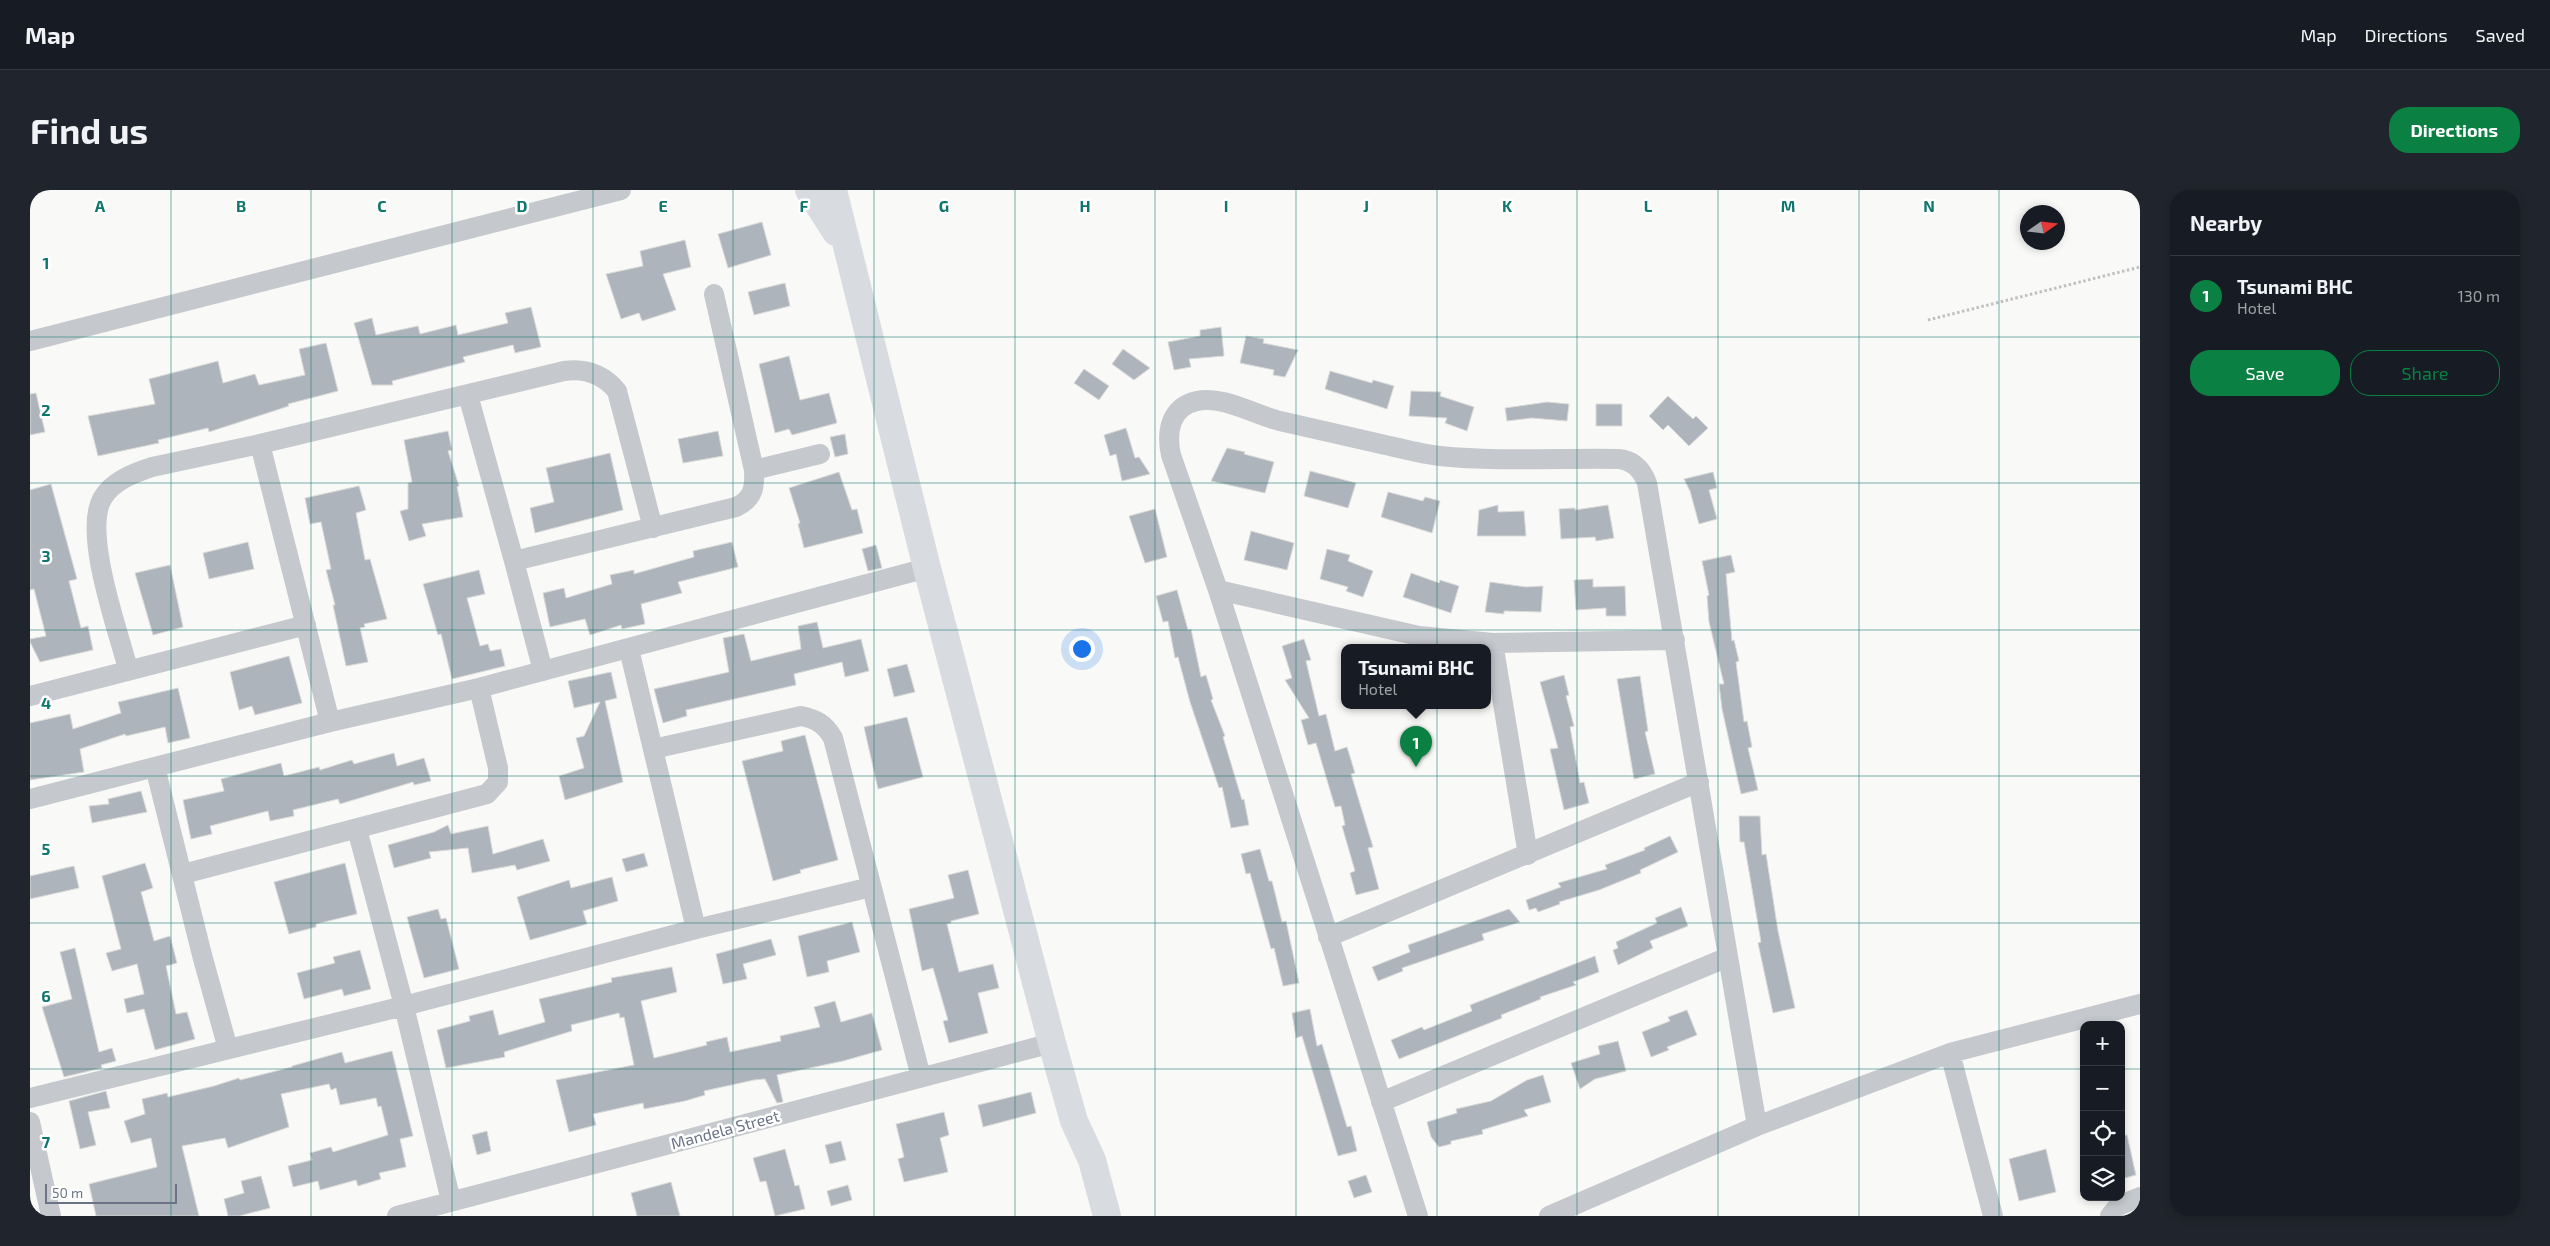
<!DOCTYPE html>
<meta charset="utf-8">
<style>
body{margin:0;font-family:"Exo 2",sans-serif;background:#20242c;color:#f1f3f6}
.controls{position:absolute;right:15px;bottom:15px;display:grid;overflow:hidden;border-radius:10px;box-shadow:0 2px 8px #0003}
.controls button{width:45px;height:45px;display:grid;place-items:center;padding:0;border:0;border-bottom:1px solid #363941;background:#171b24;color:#f1f3f6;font:25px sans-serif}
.compass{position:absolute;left:1990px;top:15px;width:45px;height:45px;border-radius:50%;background:#171b24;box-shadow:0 2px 8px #0003;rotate:76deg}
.scale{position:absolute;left:15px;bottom:12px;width:132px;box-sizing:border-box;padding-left:5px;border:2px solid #6a7486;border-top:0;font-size:14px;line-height:18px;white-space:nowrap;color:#6a7486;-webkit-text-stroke:4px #fff;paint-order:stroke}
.you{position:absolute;left:1051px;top:458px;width:18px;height:18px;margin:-12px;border:4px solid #fff;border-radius:50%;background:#1a73e8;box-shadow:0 0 0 8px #1a73e833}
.badge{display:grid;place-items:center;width:32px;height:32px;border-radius:50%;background:#0b8043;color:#fff;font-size:16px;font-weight:700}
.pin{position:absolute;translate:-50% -41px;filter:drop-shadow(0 1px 2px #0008)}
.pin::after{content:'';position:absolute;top:26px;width:18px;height:15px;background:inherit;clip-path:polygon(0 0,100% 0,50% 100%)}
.popup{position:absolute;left:1311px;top:454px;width:150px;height:65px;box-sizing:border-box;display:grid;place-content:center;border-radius:10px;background:#171b24;filter:drop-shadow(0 1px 4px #0005);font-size:16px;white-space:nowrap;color:#9ea1a6}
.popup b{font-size:19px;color:#f1f3f6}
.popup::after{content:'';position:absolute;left:50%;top:100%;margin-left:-10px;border:10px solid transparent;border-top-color:#171b24}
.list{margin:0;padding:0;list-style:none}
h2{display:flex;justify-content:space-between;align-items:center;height:65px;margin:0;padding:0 20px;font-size:21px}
h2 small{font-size:16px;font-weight:400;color:#9ea1a6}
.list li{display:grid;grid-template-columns:32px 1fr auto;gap:15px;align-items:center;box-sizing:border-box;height:80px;padding:0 20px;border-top:1px solid #363941}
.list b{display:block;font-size:19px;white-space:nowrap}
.list p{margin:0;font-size:16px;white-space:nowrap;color:#9ea1a6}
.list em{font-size:16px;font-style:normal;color:#9ea1a6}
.actions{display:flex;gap:10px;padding:15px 20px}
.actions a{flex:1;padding:11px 0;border:1px solid #0b8043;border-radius:20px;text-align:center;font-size:18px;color:#0b8043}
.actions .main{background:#0b8043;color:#fff}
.icon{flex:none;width:28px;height:28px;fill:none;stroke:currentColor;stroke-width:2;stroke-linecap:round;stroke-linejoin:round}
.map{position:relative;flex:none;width:2110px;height:1026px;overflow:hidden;border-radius:20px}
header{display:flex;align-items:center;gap:30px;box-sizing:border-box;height:70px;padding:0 25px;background:#171b24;border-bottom:1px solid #363941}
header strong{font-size:24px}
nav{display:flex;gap:28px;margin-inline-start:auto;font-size:18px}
.intro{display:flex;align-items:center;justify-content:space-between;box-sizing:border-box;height:120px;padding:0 30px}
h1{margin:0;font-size:35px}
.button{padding:12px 22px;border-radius:20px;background:#0b8043;color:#fff;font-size:18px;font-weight:700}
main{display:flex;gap:30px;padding:0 30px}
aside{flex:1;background:#171b24;border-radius:20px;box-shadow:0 2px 8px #0003}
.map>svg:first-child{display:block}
.building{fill:#aeb4bb;stroke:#dadbd9}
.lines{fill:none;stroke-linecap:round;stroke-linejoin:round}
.path{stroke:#bfc0c3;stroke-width:3;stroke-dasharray:2.5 2.5;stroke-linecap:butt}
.street{stroke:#c5c8cc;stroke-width:20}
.secondary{stroke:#d8dbdf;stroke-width:28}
.grid{fill:none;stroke:#0f766e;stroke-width:1;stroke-opacity:0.55}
.labels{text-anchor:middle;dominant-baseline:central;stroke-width:5;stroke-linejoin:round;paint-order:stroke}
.street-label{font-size:16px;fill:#6a7486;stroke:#fff}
.grid-label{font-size:16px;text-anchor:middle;font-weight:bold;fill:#0f766e;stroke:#fff;stroke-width:5;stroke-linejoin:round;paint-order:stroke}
</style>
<header>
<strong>Map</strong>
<nav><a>Map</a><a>Directions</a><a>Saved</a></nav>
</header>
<div class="intro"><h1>Find us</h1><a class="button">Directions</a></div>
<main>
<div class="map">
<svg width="2110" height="1026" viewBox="0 0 2110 1026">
<rect width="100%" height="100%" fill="#f9f9f7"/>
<path class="building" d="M 732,32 L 741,65 L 698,78 L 688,44 Z
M 655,50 L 661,77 L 633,84 L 646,120 L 612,131 L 609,123 L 591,129 L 576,84 L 613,76 L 610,61 Z
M 755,93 L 760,116 L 724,125 L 718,102 Z
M 501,117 L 511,157 L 485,163 L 483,155 L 433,167 L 435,172 L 362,191 L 363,195 L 342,195 L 324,133 L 342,128 L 346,145 L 388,136 L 390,144 L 426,135 L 428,145 L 478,133 L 475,123 Z
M 1191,137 L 1194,166 L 1159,169 L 1161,177 L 1144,180 L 1138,152 L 1170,146 L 1170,140 Z
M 1216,146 L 1234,149 L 1233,153 L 1268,160 L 1255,187 L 1243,185 L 1244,180 L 1210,173 Z
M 296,153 L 308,201 L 258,214 L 259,216 L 179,242 L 178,238 L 128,250 L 129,253 L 68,266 L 58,226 L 125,214 L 119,189 L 188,171 L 193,193 L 225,184 L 229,195 L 275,185 L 269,159 Z
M 1093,159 L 1120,178 L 1104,190 L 1082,174 Z
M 759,166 L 770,210 L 799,203 L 807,233 L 762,245 L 759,239 L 745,243 L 729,174 Z
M 1054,179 L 1079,196 L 1069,210 L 1044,193 Z
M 1300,181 L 1342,193 L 1343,190 L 1364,196 L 1357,219 L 1295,199 Z
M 1381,201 L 1411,202 L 1410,206 L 1444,217 L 1437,241 L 1415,233 L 1417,228 L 1379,226 Z
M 6,203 L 15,242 L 0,245 L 0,204 Z
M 1638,206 L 1663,229 L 1666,226 L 1678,238 L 1659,256 L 1638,235 L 1633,240 L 1619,226 Z
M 1517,212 L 1539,214 L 1537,231 L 1502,228 L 1477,231 L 1475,218 Z
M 1566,214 L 1592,214 L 1592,236 L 1566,236 Z
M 1096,238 L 1105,268 L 1109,267 L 1120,284 L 1092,291 L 1086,264 L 1080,266 L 1074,245 Z
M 418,241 L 422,260 L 418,261 L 429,296 L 427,297 L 433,327 L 392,334 L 396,346 L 379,351 L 370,321 L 378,319 L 378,293 L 382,292 L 374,250 Z
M 688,241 L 693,266 L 653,273 L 648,249 Z
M 815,244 L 818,264 L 805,267 L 800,247 Z
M 1197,258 L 1215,262 L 1214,264 L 1244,272 L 1235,303 L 1181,291 Z
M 580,263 L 593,320 L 505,343 L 500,318 L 524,312 L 516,278 Z
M 1280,281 L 1326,293 L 1318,318 L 1274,306 Z
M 809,282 L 822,320 L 827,319 L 833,343 L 774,358 L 768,334 L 770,333 L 759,298 Z
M 1683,282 L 1687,298 L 1679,300 L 1687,329 L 1669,334 L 1660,301 L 1654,289 Z
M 21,294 L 47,389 L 39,391 L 51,438 L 58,436 L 63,460 L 10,472 L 0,452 L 0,449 L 16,446 L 4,399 L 0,400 L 0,300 Z
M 329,296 L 336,320 L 326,323 L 335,370 L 340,369 L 357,429 L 334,434 L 335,437 L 330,438 L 338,472 L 316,476 L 303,415 L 305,415 L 296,380 L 301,379 L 291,332 L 280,334 L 275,308 Z
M 1358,302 L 1393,311 L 1395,307 L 1410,311 L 1402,343 L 1351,327 Z
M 1468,315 L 1468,322 L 1494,321 L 1496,346 L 1447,346 L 1449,320 Z
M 1578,315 L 1584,348 L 1566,351 L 1565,347 L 1531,349 L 1529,319 L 1545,318 L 1545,320 Z
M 1125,319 L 1137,367 L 1115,373 L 1099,326 Z
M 1221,341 L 1264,353 L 1257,380 L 1214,370 Z
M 218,352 L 224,379 L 179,389 L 173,363 Z
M 702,352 L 708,377 L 648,392 L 652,403 L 611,414 L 615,434 L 592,439 L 591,435 L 560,445 L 555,429 L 520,437 L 513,403 L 534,398 L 536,408 L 582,394 L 580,385 L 604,380 L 604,384 L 664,367 L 663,361 Z
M 846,355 L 852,378 L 838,381 L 832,359 Z
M 1297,359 L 1320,365 L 1318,371 L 1343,381 L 1333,407 L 1316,401 L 1318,397 L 1290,389 Z
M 1701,365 L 1705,382 L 1696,384 L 1702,451 L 1704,450 L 1709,471 L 1706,472 L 1714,532 L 1717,531 L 1722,557 L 1718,558 L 1728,600 L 1711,604 L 1692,519 L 1689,494 L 1694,494 L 1679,432 L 1677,406 L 1679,405 L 1672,371 Z
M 140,375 L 153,437 L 123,445 L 105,383 Z
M 449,380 L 455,404 L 437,408 L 450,456 L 458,454 L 460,461 L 471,459 L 475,476 L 422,489 L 411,444 L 408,445 L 393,394 Z
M 1381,383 L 1409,393 L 1410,390 L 1429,396 L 1421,423 L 1373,407 Z
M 1563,389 L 1563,397 L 1595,396 L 1596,426 L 1576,426 L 1576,418 L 1546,420 L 1544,390 Z
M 1460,392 L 1496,397 L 1513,396 L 1511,422 L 1474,421 L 1474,424 L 1455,422 Z
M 1147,400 L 1158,440 L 1161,439 L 1171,487 L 1176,485 L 1183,509 L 1181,510 L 1195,546 L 1193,547 L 1212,610 L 1214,609 L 1219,635 L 1201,638 L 1192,597 L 1189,598 L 1160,512 L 1148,467 L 1145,468 L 1138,431 L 1133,432 L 1126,406 Z
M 787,432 L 793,458 L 831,449 L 839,481 L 815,487 L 812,472 L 764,484 L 766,495 L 656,520 L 657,526 L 633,533 L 624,499 L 699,482 L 693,448 L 714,444 L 721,471 L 771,459 L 768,436 Z
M 1274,449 L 1281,470 L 1276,471 L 1289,526 L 1296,524 L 1305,561 L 1317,557 L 1325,583 L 1321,584 L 1343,657 L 1338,658 L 1349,699 L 1326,705 L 1320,683 L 1325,681 L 1312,636 L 1315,635 L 1311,616 L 1305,617 L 1286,553 L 1278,555 L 1271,530 L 1279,528 L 1255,490 L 1262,488 L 1252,456 Z
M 259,466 L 272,513 L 225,525 L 222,516 L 209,520 L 200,482 Z
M 877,474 L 885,502 L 864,507 L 857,479 Z
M 581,482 L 587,508 L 575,511 L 593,592 L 535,610 L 529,586 L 554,578 L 546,548 L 554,546 L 570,512 L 544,518 L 538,491 Z
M 1534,485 L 1539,505 L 1536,506 L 1544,536 L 1540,537 L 1550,593 L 1554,592 L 1559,613 L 1534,620 L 1520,559 L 1528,558 L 1510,492 Z
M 1610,486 L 1618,541 L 1615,542 L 1625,584 L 1604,589 L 1587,489 Z
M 148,498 L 160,548 L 138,553 L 135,537 L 96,546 L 95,544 L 50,559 L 54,582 L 0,590 L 0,533 L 40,524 L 43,539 L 91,523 L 88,512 Z
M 877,527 L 893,587 L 848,599 L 834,537 Z
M 775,545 L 808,670 L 770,680 L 771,683 L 743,691 L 712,571 L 753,561 L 751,551 Z
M 364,563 L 367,576 L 394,568 L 401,591 L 384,595 L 383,592 L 310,614 L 308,609 L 263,620 L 264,626 L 240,631 L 238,621 L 180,636 L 182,644 L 161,649 L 153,610 L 194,601 L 191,589 L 251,573 L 254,586 L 289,577 L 290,580 L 322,570 L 324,574 Z
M 111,601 L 117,622 L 62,633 L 59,616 L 79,614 L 78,609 Z
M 1709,626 L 1730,626 L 1732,665 L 1736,664 L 1748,741 L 1765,818 L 1743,823 L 1728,753 L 1731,752 L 1714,652 L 1710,652 Z
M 418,635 L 421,644 L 458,636 L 463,664 L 513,649 L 520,671 L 487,680 L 485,675 L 442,683 L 438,658 L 399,662 L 401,668 L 364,678 L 358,655 L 404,642 Z
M 1640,646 L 1648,662 L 1610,680 L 1611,683 L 1569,700 L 1529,712 L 1530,714 L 1508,722 L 1506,718 L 1499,720 L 1496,710 L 1531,697 L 1528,693 L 1577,679 L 1575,675 L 1615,660 L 1614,658 Z
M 1230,659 L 1239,691 L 1242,691 L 1252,732 L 1256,731 L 1269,793 L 1253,796 L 1244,758 L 1241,759 L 1220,683 L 1216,684 L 1211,664 Z
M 614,663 L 618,676 L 596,682 L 592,669 Z
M 115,673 L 123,698 L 111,702 L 124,751 L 140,746 L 147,773 L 136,776 L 146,824 L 157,822 L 165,849 L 125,860 L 114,819 L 97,823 L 94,809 L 114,804 L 107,774 L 82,781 L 76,763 L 91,759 L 72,686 Z
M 315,673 L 327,724 L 286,734 L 286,737 L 259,744 L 244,692 Z
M 44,676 L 49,698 L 0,709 L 0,686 Z
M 938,680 L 949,724 L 921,731 L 921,733 L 917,734 L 929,782 L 963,774 L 969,798 L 948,803 L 958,843 L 919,853 L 913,831 L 918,830 L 903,778 L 892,781 L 879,719 L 924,708 L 918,685 Z
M 582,687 L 588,711 L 553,721 L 557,734 L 500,750 L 487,707 L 539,690 L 541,698 Z
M 1651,717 L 1658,736 L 1620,751 L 1623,758 L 1588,775 L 1583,760 L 1588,758 L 1586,752 L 1627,733 L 1625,728 Z
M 408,719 L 411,729 L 416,728 L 429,779 L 394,788 L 377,727 Z
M 1479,719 L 1490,732 L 1452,744 L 1454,750 L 1372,778 L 1373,781 L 1348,791 L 1342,777 L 1380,762 L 1378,755 Z
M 822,732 L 830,762 L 797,771 L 799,782 L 777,787 L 768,746 Z
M 741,749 L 746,765 L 713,774 L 717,789 L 693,794 L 686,764 Z
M 45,758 L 69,862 L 82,858 L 86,871 L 71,875 L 72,878 L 34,887 L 12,817 L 42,809 L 30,762 Z
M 330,760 L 341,799 L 314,806 L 312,799 L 274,809 L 267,783 L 305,773 L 303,767 Z
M 1565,766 L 1569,782 L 1543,792 L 1546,795 L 1510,807 L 1511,809 L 1471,825 L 1472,828 L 1369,869 L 1361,850 L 1392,837 L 1394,840 L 1442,821 L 1440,815 Z
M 642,777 L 647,802 L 611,811 L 624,868 L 677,855 L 676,852 L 697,847 L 700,862 L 751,851 L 750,846 L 790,837 L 784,817 L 805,811 L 811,832 L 842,823 L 852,860 L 813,871 L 747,885 L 753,912 L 747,913 L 735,889 L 724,890 L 674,901 L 675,905 L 655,911 L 614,919 L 613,913 L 563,924 L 566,935 L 539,942 L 526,890 L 604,875 L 594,827 L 590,828 L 589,823 L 541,835 L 542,841 L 474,862 L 475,867 L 416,878 L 407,840 L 440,831 L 439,826 L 463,820 L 469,845 L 515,832 L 509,809 L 582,792 L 581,788 Z
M 1280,819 L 1287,856 L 1292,854 L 1317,937 L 1321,936 L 1327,961 L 1308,966 L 1272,846 L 1266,848 L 1262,823 Z
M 1657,820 L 1667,845 L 1637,857 L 1639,860 L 1621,867 L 1612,842 L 1640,831 L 1638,827 Z
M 1588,851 L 1596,881 L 1565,889 L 1550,899 L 1541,873 L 1570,864 L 1568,856 Z
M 362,861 L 383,946 L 370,949 L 376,977 L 349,983 L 351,989 L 328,996 L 326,990 L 290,1000 L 288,991 L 263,997 L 258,976 L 282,970 L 280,963 L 301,957 L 303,962 L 358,945 L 351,916 L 348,917 L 346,908 L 310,915 L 306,898 L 301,900 L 299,894 L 251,904 L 259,937 L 198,958 L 195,948 L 152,956 L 169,1026 L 66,1026 L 59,994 L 127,977 L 121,948 L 101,953 L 94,931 L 115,924 L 112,909 L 137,903 L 138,907 L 184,896 L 209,888 L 210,890 L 262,877 L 262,876 L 312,862 L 315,873 Z
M 1513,885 L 1521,912 L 1494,920 L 1498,926 L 1452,940 L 1453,944 L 1421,951 L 1421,954 L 1409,957 L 1401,947 L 1397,932 L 1427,923 L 1426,919 L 1461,911 L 1497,890 Z
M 76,901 L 80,918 L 58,922 L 66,955 L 50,959 L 39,911 Z
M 1001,902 L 1006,923 L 953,937 L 948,915 Z
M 914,922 L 919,945 L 910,948 L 918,982 L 874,992 L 868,969 L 874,967 L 866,934 Z
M 457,941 L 461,961 L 447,965 L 442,945 Z
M 2097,945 L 2106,985 L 2091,989 L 2091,946 Z
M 811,951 L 816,970 L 800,974 L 795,955 Z
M 755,959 L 765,996 L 769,995 L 775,1019 L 745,1026 L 736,991 L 730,992 L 723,968 Z
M 2016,959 L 2026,1002 L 1989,1011 L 1979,969 Z
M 1336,985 L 1342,1002 L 1324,1008 L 1318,991 Z
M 231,986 L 240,1018 L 209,1026 L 198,1026 L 194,1009 L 214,1003 L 211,991 Z
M 641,992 L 650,1026 L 607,1026 L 601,1003 Z
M 818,995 L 822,1010 L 801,1016 L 797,1001 Z"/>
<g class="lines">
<path class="path" d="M 1898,130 L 2110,77"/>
<path class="street" d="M 0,151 L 591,0
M 438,205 L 484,371 L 706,317 C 723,309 725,298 724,280 L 684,104
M 230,254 L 300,532
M 724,280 L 790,264
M 484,371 L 513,481
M 1188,400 L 1389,446 L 1463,453 L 1645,450
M 1463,453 L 1498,665
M 599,459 L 666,739
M 98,479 C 88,440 53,344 72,309 C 82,291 104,283 122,277 L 230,254 L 534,181 C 555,178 573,184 587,201 L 623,338
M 0,506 L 276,435
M 623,559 L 771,526 C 786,529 795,534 803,548 L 891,887
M 125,577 L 172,765 L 198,859
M 0,609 L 300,532 L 449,498 L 897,378
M 327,639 L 374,816 L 421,1011
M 153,684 L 457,604 L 468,592 L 468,578 L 449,498
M 1298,747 L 1669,592
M 1920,863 L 1963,1026
M 0,908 L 374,816 L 666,739 L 841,697
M 1351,912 L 1698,767
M 0,932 L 21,1026
M 367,1026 L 1022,853
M 1388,1026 L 1188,400 L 1141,265 C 1136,242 1140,217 1167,211 C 1192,205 1225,225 1250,231 C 1284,239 1317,246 1351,254 C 1370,258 1390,264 1410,266 C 1468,272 1530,268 1588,269 C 1603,270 1612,280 1617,293 L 1727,936
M 1519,1026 L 1727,936 L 1920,863 L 2110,814
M 2080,1026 L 2088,1016 L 2110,1007"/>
<path class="secondary" d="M 779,0 L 806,42
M 803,0 L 897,378 L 1022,853 L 1044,931 L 1062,970 L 1077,1026"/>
</g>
<path class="grid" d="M 141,0 L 141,1026M 281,0 L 281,1026M 422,0 L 422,1026M 563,0 L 563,1026M 703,0 L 703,1026M 844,0 L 844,1026M 985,0 L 985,1026M 1125,0 L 1125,1026M 1266,0 L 1266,1026M 1407,0 L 1407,1026M 1547,0 L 1547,1026M 1688,0 L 1688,1026M 1829,0 L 1829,1026M 1969,0 L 1969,1026M 0,147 L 2110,147M 0,293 L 2110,293M 0,440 L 2110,440M 0,586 L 2110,586M 0,733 L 2110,733M 0,879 L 2054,879M 2091,879 L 2110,879"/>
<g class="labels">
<g class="street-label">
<text transform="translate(695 939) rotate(-15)">Mandela Street</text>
</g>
</g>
<g class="grid-label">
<text x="70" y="22">A</text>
<text x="211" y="22">B</text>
<text x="352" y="22">C</text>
<text x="492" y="22">D</text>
<text x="633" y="22">E</text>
<text x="774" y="22">F</text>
<text x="914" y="22">G</text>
<text x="1055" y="22">H</text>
<text x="1196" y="22">I</text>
<text x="1336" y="22">J</text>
<text x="1477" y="22">K</text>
<text x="1618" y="22">L</text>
<text x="1758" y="22">M</text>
<text x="1899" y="22">N</text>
<text x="16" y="79">1</text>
<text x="16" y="226">2</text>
<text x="16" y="372">3</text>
<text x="16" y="519">4</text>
<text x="16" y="665">5</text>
<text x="16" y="812">6</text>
<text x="16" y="958">7</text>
</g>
</svg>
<div class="controls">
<button>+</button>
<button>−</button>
<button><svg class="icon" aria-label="locate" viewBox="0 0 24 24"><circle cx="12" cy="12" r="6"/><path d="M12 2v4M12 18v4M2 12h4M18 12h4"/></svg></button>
<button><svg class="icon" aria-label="layers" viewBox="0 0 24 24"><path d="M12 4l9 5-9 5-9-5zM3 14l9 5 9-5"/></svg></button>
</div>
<svg class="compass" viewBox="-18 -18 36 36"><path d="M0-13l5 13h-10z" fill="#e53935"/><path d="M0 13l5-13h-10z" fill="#9ea1a6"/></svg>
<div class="scale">50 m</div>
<div class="you"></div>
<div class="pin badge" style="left:1386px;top:577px">1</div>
<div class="popup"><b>Tsunami BHC</b>Hotel</div>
</div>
<aside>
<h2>Nearby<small></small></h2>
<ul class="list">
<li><span class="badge">1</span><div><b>Tsunami BHC</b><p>Hotel</p></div><em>130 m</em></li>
</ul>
<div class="actions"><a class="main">Save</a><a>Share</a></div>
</aside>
</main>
